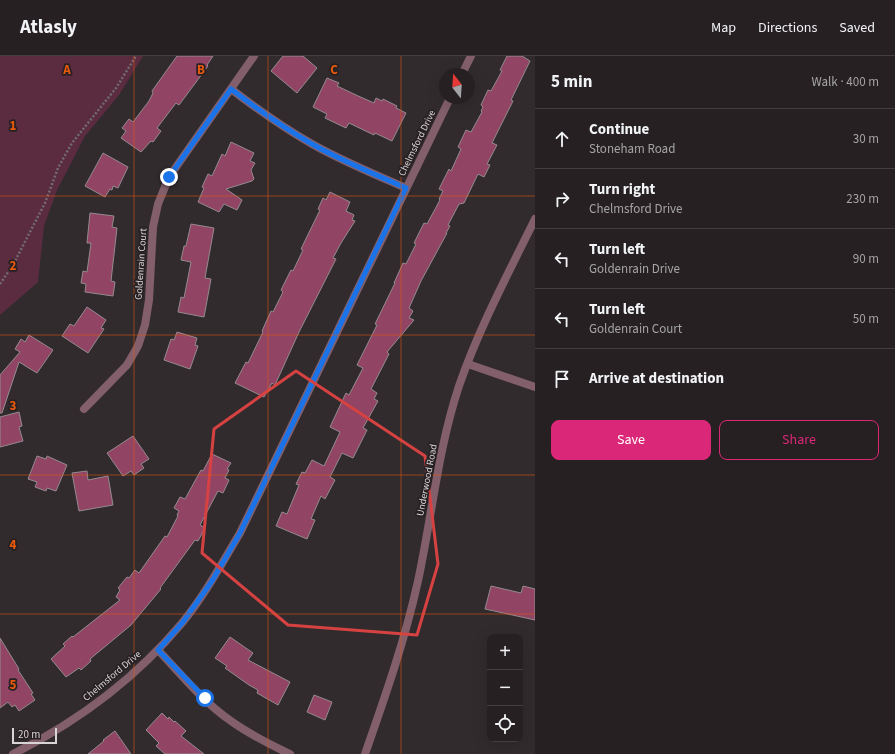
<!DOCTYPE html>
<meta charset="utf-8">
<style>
body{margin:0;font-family:"Source Sans 3",sans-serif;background:#2e282a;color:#f1f3f6}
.controls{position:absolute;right:12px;bottom:12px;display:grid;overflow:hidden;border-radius:8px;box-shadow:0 4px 16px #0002}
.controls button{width:36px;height:36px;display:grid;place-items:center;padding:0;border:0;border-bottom:1px solid #423e40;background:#262022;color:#f1f3f6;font:20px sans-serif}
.compass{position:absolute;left:439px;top:12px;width:36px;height:36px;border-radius:50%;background:#262022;box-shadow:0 4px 16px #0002;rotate:343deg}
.scale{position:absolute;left:12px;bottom:10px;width:45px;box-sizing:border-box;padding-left:4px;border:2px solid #d9d4d6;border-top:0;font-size:11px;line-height:14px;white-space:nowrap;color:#d9d4d6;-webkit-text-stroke:3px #282123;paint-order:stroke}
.stop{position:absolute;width:12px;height:12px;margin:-9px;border:3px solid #1a73e8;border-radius:50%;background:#fff}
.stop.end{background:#1a73e8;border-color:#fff;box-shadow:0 1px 4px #0008}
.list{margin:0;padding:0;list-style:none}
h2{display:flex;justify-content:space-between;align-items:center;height:52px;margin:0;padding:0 16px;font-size:17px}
h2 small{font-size:13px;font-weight:400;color:#a4a3a5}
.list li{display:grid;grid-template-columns:26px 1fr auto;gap:12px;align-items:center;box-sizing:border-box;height:60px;padding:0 16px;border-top:1px solid #423e40}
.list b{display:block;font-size:15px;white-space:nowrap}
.list p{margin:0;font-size:13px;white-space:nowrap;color:#a4a3a5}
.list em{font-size:13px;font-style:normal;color:#a4a3a5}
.actions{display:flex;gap:8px;padding:12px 16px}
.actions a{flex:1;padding:9px 0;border:1px solid #db2777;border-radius:8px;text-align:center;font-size:14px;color:#db2777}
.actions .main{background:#db2777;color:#fff}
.icon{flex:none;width:22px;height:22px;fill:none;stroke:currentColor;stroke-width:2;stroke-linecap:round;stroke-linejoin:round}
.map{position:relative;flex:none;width:535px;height:698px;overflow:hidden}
header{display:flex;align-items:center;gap:24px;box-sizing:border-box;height:56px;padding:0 20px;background:#262022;border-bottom:1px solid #423e40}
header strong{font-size:19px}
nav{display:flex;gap:22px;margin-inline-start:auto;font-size:14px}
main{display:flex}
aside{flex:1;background:#262022}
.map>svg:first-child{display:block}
.green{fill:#5b2c40}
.building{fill:#914464;stroke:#948b8e}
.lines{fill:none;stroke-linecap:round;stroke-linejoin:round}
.path{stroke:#726c6e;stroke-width:2.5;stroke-dasharray:2 2;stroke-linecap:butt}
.service{stroke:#825f6b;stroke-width:8}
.minor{stroke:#825f6b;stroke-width:8}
.tertiary{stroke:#825f6b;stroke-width:8}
.route{stroke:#1a73e8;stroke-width:5}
.marked{fill:none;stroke:#d64242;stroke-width:3;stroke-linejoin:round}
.grid{fill:none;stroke:#e8590c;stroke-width:1;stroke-opacity:0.55}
.labels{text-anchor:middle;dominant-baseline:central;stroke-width:3.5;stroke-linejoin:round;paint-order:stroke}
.street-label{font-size:10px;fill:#d9d4d6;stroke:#282123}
.grid-label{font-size:13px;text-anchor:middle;font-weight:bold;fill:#e8590c;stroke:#282123;stroke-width:3.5;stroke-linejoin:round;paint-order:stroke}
</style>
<header>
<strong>Atlasly</strong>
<nav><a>Map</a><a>Directions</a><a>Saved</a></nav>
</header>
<main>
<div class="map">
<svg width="535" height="698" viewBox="0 0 535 698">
<rect width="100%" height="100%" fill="#322b2d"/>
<path class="green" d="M 0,0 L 143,0 L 119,39 L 85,80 L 57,134 L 44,170 L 38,226 L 0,259 Z"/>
<path class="building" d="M 177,0 L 213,0 L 207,9 L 208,10 L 179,49 L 176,47 L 157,72 L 161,75 L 153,86 L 151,85 L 141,96 L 121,82 L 126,75 L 122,72 L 129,63 L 133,66 L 149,45 L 153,37 L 152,35 Z
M 283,0 L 303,0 L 317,12 L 297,37 L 271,15 Z
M 507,0 L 522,0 L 530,5 L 511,44 L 513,45 L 492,87 L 497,89 L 487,108 L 490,109 L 484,121 L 478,118 L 464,147 L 459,148 L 448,169 L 450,170 L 446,177 L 447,177 L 421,225 L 409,252 L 413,255 L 409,262 L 414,264 L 387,296 L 389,298 L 371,333 L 377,337 L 374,343 L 378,345 L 363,372 L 367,374 L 353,402 L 342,397 L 330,421 L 335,424 L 325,443 L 321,440 L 311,463 L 315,464 L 307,483 L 276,470 L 282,456 L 287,458 L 299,429 L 296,428 L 302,416 L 305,417 L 312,404 L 324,410 L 340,376 L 330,371 L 346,337 L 349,339 L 363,312 L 357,309 L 377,269 L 375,268 L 395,227 L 394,227 L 403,207 L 406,208 L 416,188 L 414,187 L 424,167 L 427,168 L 440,144 L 439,143 L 443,135 L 439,133 L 449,113 L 451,115 L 461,93 L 458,91 L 466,74 L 471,76 L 482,56 L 481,55 L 483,51 L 481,49 L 488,34 L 491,35 L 502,15 L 500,14 Z
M 327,22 L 339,27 L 337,30 L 356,39 L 374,47 L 376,42 L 382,45 L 383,43 L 397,50 L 396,52 L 406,57 L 392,85 L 375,77 L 374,79 L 349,67 L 346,72 L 325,62 L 327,58 L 313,51 Z
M 231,86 L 254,97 L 250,105 L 255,107 L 251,114 L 254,123 L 252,125 L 226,133 L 242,144 L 237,154 L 224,148 L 219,156 L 198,146 L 204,132 L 202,131 L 208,118 L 212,120 L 222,98 L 225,100 Z
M 103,97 L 128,111 L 118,132 L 113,130 L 112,134 L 110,133 L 105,141 L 85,130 Z
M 330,136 L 350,146 L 346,155 L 354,159 L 352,164 L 355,165 L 341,187 L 333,202 L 336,203 L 299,276 L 275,329 L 272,327 L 264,341 L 235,327 L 246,306 L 248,307 L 263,276 L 262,275 L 271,255 L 273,256 L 283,236 L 281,234 L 291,214 L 293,215 L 303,194 L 301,193 L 320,154 L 318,153 L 323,142 L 326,144 Z
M 90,157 L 114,160 L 112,171 L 117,172 L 111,225 L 115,226 L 113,240 L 85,236 L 86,228 L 81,227 L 83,215 L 87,216 L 91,187 L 87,187 Z
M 191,168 L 214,172 L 205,222 L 211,223 L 204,261 L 178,256 L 181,241 L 184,242 L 191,206 L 181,204 L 184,190 L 186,190 Z
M 87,251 L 106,264 L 101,272 L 104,273 L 88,297 L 62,280 L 70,268 L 74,270 Z
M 177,276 L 197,282 L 195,289 L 198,290 L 190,313 L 164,304 L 171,283 L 174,284 Z
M 29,279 L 53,294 L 37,317 L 19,306 L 2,357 L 0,357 L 0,319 L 20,296 L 15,293 L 21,283 L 25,286 Z
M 19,356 L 22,370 L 19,371 L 23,385 L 0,391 L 0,361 Z
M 133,380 L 149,403 L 141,408 L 144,412 L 134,419 L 131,415 L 123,420 L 107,397 Z
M 212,398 L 231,407 L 227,413 L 229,414 L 225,422 L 229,424 L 223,437 L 218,435 L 200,469 L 205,472 L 198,485 L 195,484 L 160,532 L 161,533 L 131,569 L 90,603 L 91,605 L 81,614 L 79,612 L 66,621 L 51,603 L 65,590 L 63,588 L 72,580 L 73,581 L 120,544 L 116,541 L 120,534 L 118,532 L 127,521 L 129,522 L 135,514 L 139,517 L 165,480 L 167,481 L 178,460 L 177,459 L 179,455 L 174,452 L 180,441 L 185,443 L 201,414 L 203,415 Z
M 37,400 L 46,403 L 47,400 L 67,409 L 56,435 L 47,432 L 46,435 L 35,431 L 37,426 L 28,423 Z
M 87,415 L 88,424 L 108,420 L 113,449 L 79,455 L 72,417 Z
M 491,530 L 521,537 L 523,530 L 535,533 L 535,564 L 485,553 Z
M 230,581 L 253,597 L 248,604 L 290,626 L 278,649 L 257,637 L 258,634 L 249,629 L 225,612 L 227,610 L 215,602 Z
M 0,582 L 19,613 L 18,614 L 33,637 L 31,638 L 35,644 L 19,655 L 15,649 L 12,651 L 8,646 L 0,652 Z
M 314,639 L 332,646 L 325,664 L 307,656 Z
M 162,657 L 168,663 L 169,661 L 174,666 L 175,665 L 186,675 L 181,680 L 204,698 L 165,698 L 156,690 L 159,687 L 146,674 Z
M 115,675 L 131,698 L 88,698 L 104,685 L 103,684 Z"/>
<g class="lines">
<path class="path" d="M 0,228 L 13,209 L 30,176 L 45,147 L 58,112 L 72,87 L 116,32 L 136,0"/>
<path class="service" d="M 468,308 L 535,331"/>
<path class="minor" d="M 462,18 L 471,0
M 231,33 C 257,53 284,72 312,88 C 342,105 374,118 406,132
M 84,353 L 127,309 L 138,290 L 145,269 L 149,244 L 153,171 L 158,148 L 169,121 L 254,0
M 158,594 C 181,618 203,646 231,665 C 249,678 269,688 290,698
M 13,698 C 77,666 136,622 182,567 C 205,539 222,507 240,477 L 450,42"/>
<path class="tertiary" d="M 365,698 C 385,641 405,584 418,525 C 432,460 438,393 459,330 C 479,272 508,218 535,163"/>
</g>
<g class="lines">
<path class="route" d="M 169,121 L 231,33 C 257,53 284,72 312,88 C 342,105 374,118 406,132 L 240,477 L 212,525 L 183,566 L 158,594 L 205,642"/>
</g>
<path class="marked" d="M 296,315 L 425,400 L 438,508 L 417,579 L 288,569 L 202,497 L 214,373 Z"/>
<path class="grid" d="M 134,0 L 134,698M 268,0 L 268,698M 401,0 L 401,698M 0,140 L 535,140M 0,279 L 535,279M 0,419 L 535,419M 0,558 L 535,558"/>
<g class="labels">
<g class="street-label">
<text transform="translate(417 87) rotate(-64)">Chelmsford Drive</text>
<text transform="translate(141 208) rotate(-86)">Goldenrain Court</text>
<text transform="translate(427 424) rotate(-79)">Underwood Road</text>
<text transform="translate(112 620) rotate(-40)">Chelmsford Drive</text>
</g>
</g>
<g class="grid-label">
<text x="67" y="18">A</text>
<text x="201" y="18">B</text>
<text x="334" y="18">C</text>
<text x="13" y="74">1</text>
<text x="13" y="214">2</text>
<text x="13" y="354">3</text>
<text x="13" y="493">4</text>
<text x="13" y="633">5</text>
</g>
</svg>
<div class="controls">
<button>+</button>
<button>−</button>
<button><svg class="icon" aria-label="locate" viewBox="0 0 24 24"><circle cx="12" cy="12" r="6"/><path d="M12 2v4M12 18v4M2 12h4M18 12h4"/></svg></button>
</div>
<svg class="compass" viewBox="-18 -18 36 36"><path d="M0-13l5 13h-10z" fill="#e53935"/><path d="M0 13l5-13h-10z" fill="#a4a3a5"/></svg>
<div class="scale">20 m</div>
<div class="stop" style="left:205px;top:642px"></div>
<div class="stop end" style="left:169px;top:121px"></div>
</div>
<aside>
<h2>5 min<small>Walk · 400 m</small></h2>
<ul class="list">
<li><svg class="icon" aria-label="ahead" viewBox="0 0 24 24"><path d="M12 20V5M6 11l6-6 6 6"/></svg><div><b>Continue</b><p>Stoneham Road</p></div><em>30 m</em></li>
<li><svg class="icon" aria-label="right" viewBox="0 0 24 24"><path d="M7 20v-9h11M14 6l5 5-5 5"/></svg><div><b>Turn right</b><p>Chelmsford Drive</p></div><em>230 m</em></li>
<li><svg class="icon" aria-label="left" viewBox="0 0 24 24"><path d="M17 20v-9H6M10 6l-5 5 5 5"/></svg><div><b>Turn left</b><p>Goldenrain Drive</p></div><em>90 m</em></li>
<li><svg class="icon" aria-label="left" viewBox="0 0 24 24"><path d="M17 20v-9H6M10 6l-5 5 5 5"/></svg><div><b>Turn left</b><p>Goldenrain Court</p></div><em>50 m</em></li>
<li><svg class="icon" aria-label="arrive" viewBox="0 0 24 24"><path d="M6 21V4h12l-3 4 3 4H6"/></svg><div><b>Arrive at destination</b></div></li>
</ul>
<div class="actions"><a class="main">Save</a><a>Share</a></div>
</aside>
</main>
